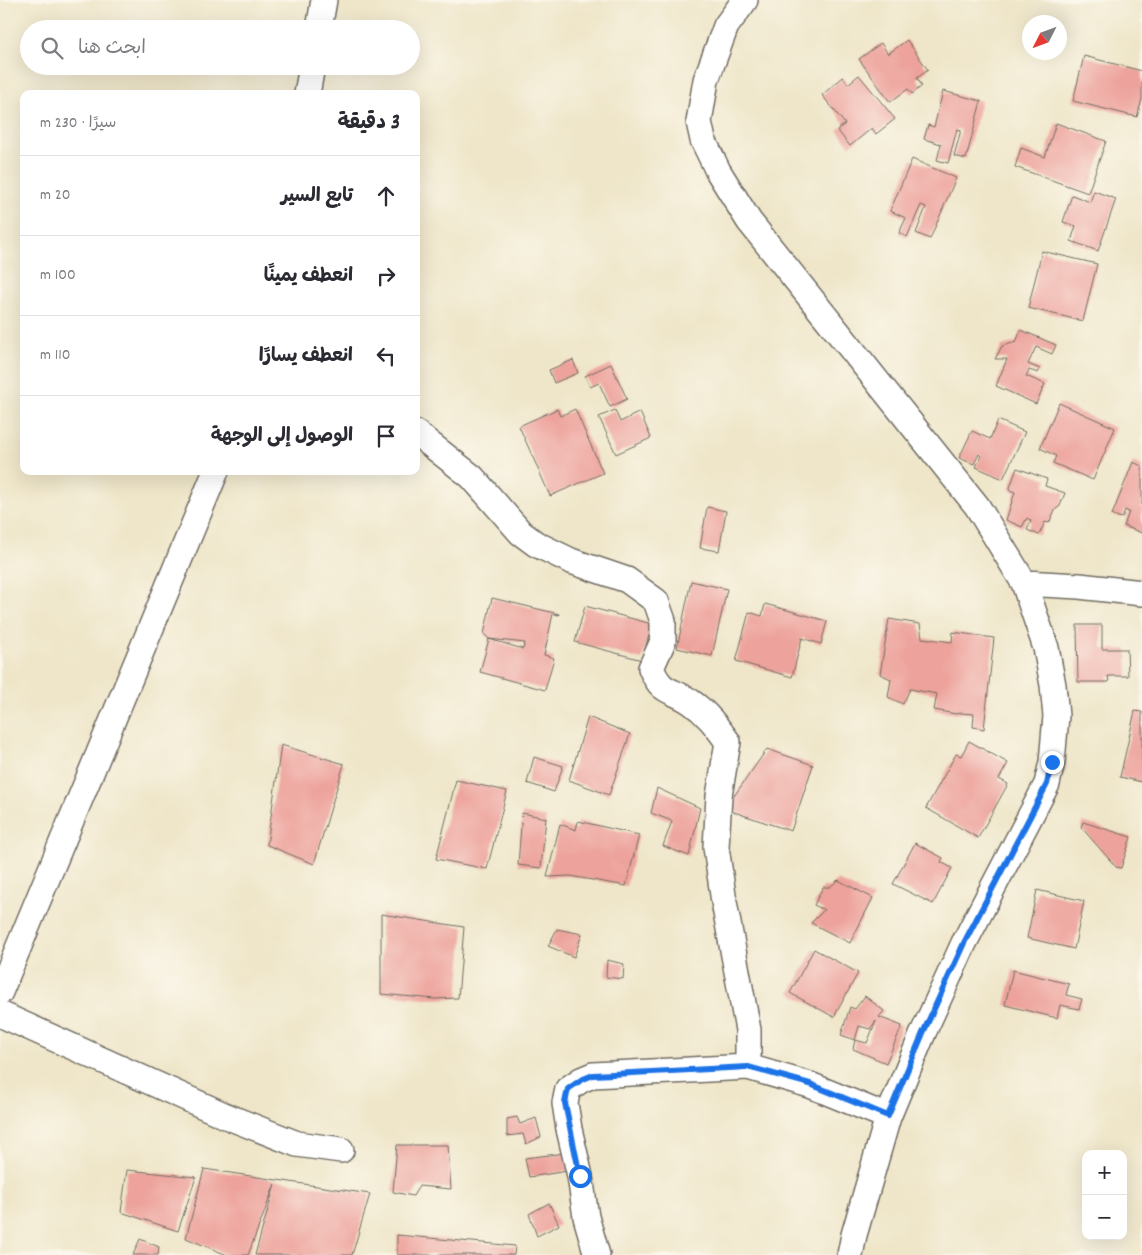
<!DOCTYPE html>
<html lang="ar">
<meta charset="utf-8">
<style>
body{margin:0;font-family:Dekko,"Playpen Sans Arabic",sans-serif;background:#f7f7f7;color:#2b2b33;direction:rtl}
.controls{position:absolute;right:15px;bottom:15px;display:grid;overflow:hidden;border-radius:10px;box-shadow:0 5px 20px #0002}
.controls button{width:45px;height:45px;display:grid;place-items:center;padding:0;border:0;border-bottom:1px solid #e1e1e2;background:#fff;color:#2b2b33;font:25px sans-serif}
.compass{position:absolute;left:1022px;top:15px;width:45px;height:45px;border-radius:50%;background:#fff;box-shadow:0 5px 20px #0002;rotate:228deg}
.stop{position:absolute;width:15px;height:15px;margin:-11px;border:4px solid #1a73e8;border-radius:50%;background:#fff}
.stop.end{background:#1a73e8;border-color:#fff;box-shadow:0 1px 5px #0008}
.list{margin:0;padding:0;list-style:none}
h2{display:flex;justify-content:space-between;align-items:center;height:65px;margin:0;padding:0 20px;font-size:21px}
h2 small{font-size:16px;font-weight:400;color:#7c7c81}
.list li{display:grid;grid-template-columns:32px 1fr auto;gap:15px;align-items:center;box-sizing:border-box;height:80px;padding:0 20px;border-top:1px solid #e1e1e2}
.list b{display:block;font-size:19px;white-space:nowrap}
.list em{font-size:16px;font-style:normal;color:#7c7c81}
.icon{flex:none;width:28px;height:28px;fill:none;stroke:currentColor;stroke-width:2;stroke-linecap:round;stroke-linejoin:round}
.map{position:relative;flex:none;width:1142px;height:1255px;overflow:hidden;direction:ltr}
.search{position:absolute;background:#fff;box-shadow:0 5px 20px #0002;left:20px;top:20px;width:400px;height:55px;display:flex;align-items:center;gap:12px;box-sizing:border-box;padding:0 18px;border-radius:28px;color:#7c7c81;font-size:19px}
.panel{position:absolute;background:#fff;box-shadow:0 5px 20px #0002;left:20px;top:90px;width:400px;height:385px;border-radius:10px;direction:rtl}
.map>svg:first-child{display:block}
.building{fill:#eda29b}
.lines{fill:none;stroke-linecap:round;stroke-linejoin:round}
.minor-casing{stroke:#706c62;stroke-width:28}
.minor{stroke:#fff;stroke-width:25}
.route{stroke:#1a73e8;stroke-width:6}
</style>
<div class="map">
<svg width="1142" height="1255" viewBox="0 0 1142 1255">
<rect width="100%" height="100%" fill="#fbf7ec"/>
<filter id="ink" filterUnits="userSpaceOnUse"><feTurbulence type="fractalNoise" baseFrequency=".02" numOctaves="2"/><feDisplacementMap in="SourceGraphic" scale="10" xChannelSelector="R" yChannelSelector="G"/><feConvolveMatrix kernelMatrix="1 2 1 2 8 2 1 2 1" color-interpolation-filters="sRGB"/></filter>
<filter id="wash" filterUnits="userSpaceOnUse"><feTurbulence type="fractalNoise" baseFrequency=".0096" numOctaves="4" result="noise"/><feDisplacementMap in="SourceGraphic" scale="20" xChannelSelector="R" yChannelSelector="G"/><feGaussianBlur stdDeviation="1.12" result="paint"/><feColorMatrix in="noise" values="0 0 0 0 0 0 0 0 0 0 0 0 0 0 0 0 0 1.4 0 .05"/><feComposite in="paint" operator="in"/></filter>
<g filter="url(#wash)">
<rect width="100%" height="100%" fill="#efe6c9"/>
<g id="blocks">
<path class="building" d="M 907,40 L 928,70 L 917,78 L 922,86 L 912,94 L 908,89 L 890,102 L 859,59 L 881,43 L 888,54 Z
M 1084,56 L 1142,71 L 1142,99 L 1137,117 L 1073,101 Z
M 859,75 L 895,119 L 876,134 L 872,128 L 850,146 L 837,130 L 845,124 L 822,95 L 843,77 L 848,84 Z
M 943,91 L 981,101 L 966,159 L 954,156 L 961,130 L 957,129 L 948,163 L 937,160 L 941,144 L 924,139 L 928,125 L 934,127 Z
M 1056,123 L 1106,141 L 1088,193 L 1015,167 L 1021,148 L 1045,157 Z
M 912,159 L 956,178 L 930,239 L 916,233 L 926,207 L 921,205 L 907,237 L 899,233 L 906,218 L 890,211 Z
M 1094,191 L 1116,199 L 1098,251 L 1071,241 L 1076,226 L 1063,222 L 1072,195 L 1090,202 Z
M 1042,251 L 1097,264 L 1083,321 L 1028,308 Z
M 1021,330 L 1056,345 L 1052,354 L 1036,347 L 1028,364 L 1040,369 L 1038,373 L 1029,370 L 1026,376 L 1045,384 L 1036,404 L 996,386 L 1007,359 L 995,359 L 1002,346 L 1016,342 Z
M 573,360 L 578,373 L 554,383 L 549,370 Z
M 611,364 L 627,399 L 610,407 L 599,383 L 590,387 L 585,376 Z
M 1059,403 L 1115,428 L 1093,480 L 1053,463 L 1056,456 L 1040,448 Z
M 557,409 L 560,416 L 575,409 L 603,473 L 550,496 L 519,426 Z
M 615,410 L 620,422 L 640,412 L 651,438 L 616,454 L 599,417 Z
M 998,420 L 1025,432 L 1003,479 L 976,467 L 981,456 L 979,454 L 974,464 L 959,458 L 972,431 L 990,439 Z
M 1133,462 L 1142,466 L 1142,533 L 1124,526 L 1129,512 L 1125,510 L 1122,518 L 1112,515 Z
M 1017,468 L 1047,479 L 1045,486 L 1065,493 L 1060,506 L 1055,510 L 1049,523 L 1045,522 L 1039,535 L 1027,530 L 1031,521 L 1027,518 L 1022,527 L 1006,520 L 1015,492 L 1009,490 Z
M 707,507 L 726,511 L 719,551 L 700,548 Z
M 691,581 L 727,589 L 712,656 L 677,648 Z
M 492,598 L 559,614 L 559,615 L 553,614 L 544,655 L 554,658 L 545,690 L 480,672 L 489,639 L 523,649 L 525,643 L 489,639 L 484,634 Z
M 765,604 L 827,621 L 821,644 L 802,638 L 792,677 L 736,661 L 749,612 L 762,616 Z
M 585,606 L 652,624 L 642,660 L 575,642 Z
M 889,619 L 920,624 L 922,638 L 952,642 L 953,632 L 994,638 L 984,729 L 973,727 L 974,714 L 961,713 L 956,714 L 934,710 L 937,694 L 910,689 L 903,704 L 888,697 L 891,679 L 880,674 Z
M 1077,625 L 1102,625 L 1102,649 L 1127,649 L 1128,676 L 1108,676 L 1109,682 L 1078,682 Z
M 1135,711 L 1142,712 L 1142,782 L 1120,777 Z
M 588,717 L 630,734 L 609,795 L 569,780 Z
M 969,741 L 1008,763 L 999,779 L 1008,784 L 978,838 L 926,808 L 956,754 L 961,756 Z
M 281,745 L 344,764 L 314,864 L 267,845 Z
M 767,749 L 813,765 L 791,831 L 725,809 Z
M 534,757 L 563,766 L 554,792 L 527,783 Z
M 456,780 L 507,791 L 487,869 L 436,859 Z
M 657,788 L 700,808 L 689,856 L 663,846 L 672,821 L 651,813 Z
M 522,813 L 546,818 L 541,868 L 518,865 Z
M 578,821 L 639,835 L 626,886 L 570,876 L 547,877 L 560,824 L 576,830 Z
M 1083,822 L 1131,837 L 1121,868 L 1116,867 L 1081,827 Z
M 915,843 L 943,858 L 941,862 L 952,868 L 933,904 L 893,884 Z
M 838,880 L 873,898 L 850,943 L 811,923 L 824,910 L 814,905 L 823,887 L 830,887 Z
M 1037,890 L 1084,901 L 1074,949 L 1027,938 Z
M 381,914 L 464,927 L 458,998 L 435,999 L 381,994 Z
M 557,929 L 582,934 L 574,957 L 548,946 Z
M 814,949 L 858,973 L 834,1017 L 790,993 Z
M 607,960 L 624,964 L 623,979 L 606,977 Z
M 1013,970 L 1069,984 L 1066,995 L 1082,999 L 1079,1009 L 1060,1005 L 1057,1018 L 1005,1005 Z
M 865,996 L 884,1011 L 879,1017 L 902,1026 L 886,1063 L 853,1049 L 855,1040 L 867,1043 L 876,1021 L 870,1029 L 859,1026 L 855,1040 L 841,1035 L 850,1007 L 855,1009 Z
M 517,1117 L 520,1124 L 536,1118 L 541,1137 L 526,1144 L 523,1134 L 507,1136 L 507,1119 Z
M 397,1145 L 448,1145 L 451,1189 L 419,1186 L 413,1196 L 393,1192 Z
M 565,1153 L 568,1171 L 529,1177 L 525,1158 Z
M 204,1169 L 370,1194 L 352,1255 L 255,1255 L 275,1184 L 248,1255 L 227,1255 L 186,1238 Z
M 127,1170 L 196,1177 L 178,1231 L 121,1212 Z
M 549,1203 L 559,1225 L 537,1236 L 529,1214 Z
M 397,1235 L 515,1246 L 514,1255 L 397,1255 Z
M 140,1239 L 159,1247 L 158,1255 L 133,1255 Z"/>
</g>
</g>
<g filter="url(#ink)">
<use href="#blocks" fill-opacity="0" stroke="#706c62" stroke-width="1"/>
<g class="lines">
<g class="minor-casing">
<path id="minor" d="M 745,0 L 726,26 L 706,80 L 699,122 L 703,140 L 718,171 L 749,221 L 977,506 L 1024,583 L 1046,648 L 1053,685 L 1056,716 L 1052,762 L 1047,784 L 964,943 L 923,1033 L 888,1117 L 854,1235 L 850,1255
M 319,29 L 324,0
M 307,94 L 312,66
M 416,433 L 472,477 L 521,533 L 536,544 L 571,561 L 627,580 L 656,601 L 663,621 L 663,641 L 651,668 C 662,695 671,688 691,702 C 707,713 717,727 728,742 L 719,796 L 716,847 L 724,902 L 748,1030 L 748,1067
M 1024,583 L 1079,586 L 1142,593
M 0,992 L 216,471
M 0,1014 L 226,1116 L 297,1144 L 341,1150
M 597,1255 L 586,1217 L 580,1176 L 569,1129 L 565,1103 L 568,1089 L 581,1080 L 593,1075 L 748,1067 L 810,1085 L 888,1117"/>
</g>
<use href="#minor" class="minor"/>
</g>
</g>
<g class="lines" filter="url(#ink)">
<path class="route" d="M 580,1176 L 565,1103 L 568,1089 L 581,1080 L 593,1075 L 748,1067 L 810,1084 L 888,1116 L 923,1033 L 964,943 L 1047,784 L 1052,762"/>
</g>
</svg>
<div class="controls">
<button>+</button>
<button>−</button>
</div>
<svg class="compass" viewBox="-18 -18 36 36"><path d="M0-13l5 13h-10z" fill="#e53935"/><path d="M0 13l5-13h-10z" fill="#7c7c81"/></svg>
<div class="stop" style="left:580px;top:1176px"></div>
<div class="stop end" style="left:1052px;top:762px"></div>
<div class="search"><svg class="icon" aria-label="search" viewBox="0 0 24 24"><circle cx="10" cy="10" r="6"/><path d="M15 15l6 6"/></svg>ابحث هنا</div>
<section class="panel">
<h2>3 دقيقة<small>سيرًا · 230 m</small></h2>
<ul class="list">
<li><svg class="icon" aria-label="ahead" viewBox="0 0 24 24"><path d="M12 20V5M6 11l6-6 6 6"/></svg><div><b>تابع السير</b></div><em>20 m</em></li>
<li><svg class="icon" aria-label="right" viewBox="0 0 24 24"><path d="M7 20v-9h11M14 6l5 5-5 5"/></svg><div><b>انعطف يمينًا</b></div><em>100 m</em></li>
<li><svg class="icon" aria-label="left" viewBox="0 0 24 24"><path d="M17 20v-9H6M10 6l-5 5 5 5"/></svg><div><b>انعطف يسارًا</b></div><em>110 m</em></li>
<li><svg class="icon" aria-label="arrive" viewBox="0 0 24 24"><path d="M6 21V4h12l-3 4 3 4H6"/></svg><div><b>الوصول إلى الوجهة</b></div></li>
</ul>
</section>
</div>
